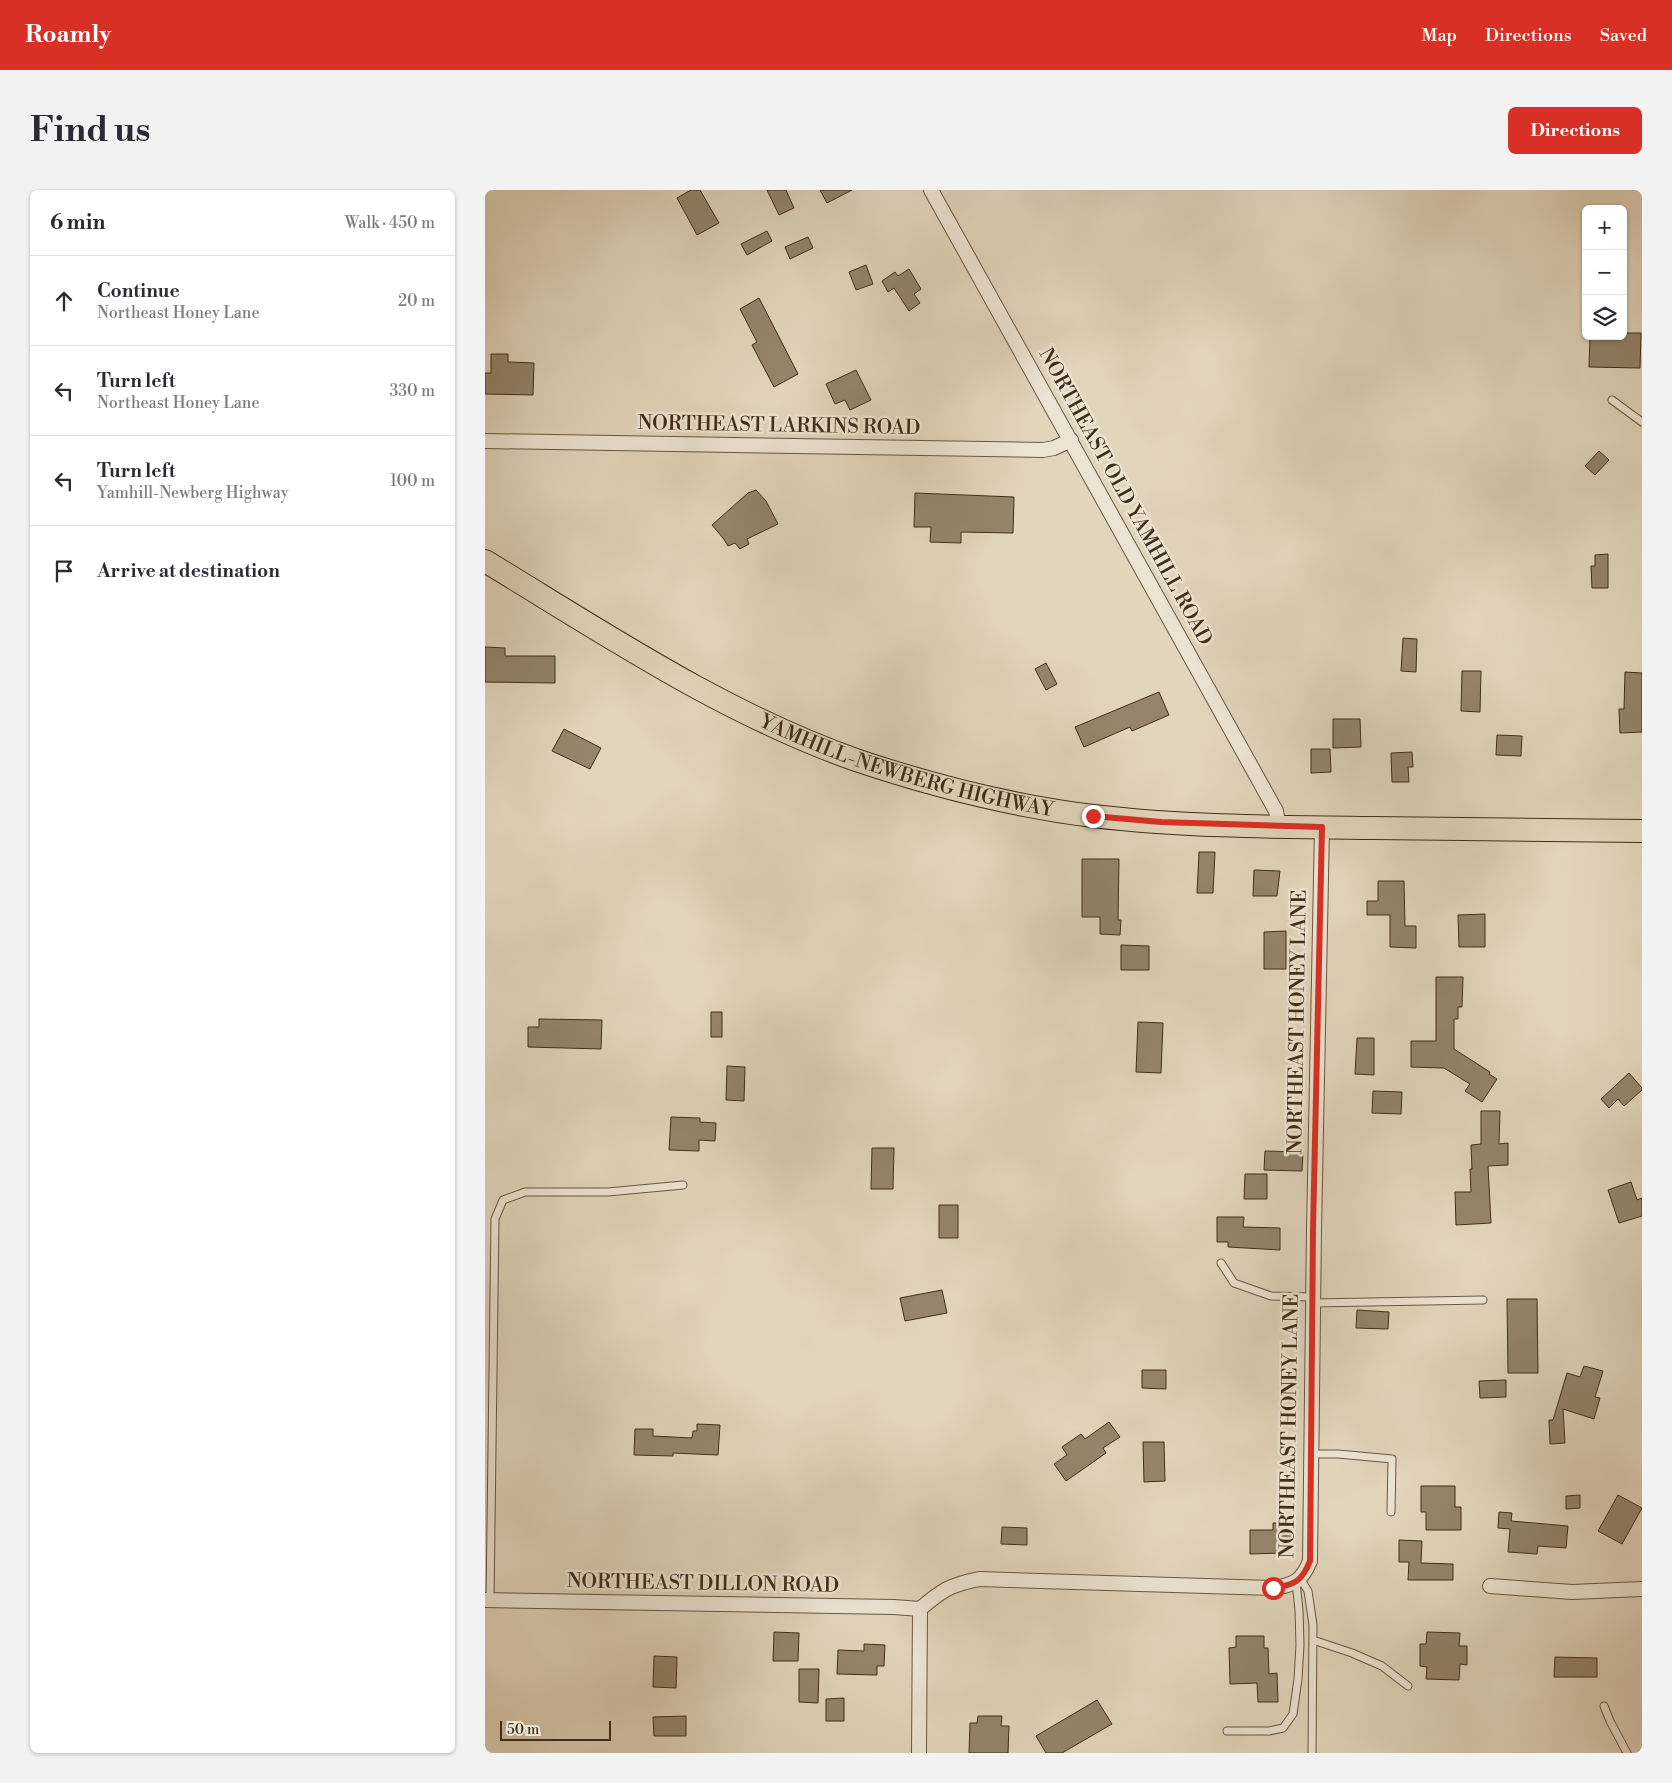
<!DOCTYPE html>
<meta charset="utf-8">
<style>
body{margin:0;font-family:"Libre Bodoni",serif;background:#f2f2f3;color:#2b2b33}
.controls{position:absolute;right:15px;top:15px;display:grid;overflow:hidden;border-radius:8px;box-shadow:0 1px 4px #0004}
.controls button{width:45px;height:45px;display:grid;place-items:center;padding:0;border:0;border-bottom:1px solid #e1e1e2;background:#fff;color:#2b2b33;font:25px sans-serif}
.scale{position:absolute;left:15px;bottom:12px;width:111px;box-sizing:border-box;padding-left:5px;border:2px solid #412e16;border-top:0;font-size:14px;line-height:18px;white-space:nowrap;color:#412e16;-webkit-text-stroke:4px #ece4d3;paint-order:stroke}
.stop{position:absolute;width:15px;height:15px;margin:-11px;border:4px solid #d93025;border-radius:50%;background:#fff}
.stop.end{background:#d93025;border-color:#fff;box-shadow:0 1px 5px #0008}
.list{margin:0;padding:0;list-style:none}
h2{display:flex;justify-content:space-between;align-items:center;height:65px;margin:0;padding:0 20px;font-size:21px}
h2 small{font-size:16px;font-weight:400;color:#7c7c81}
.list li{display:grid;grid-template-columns:32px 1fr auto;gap:15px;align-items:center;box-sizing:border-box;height:90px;padding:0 20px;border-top:1px solid #e1e1e2}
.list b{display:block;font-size:19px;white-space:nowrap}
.list p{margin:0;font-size:16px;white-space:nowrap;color:#7c7c81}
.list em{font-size:16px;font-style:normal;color:#7c7c81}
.icon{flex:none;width:28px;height:28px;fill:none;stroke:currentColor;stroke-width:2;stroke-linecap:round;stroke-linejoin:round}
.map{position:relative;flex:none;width:1157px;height:1563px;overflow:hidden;border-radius:8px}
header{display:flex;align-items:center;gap:30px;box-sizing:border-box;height:70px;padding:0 25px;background:#d93025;color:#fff}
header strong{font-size:24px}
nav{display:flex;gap:28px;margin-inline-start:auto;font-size:18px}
.intro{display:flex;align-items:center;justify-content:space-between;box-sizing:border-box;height:120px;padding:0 30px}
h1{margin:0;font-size:35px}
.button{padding:12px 22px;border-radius:8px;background:#d93025;color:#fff;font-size:18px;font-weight:700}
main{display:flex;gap:30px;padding:0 30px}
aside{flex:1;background:#fff;border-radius:8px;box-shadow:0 1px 4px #0004}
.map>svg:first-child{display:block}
.building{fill:#94856c;stroke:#412e16}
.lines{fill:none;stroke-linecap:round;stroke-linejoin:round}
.lane-casing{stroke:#695840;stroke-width:9}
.street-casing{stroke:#695840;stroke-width:16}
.primary-casing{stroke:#412e16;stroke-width:24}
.lane{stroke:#ece4d3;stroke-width:7}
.street{stroke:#ece4d3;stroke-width:14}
.primary{stroke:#e1d5bc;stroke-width:22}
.route{stroke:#d93025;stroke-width:6}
.labels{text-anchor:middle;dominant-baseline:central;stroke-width:5;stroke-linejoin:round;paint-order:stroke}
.street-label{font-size:20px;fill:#412e16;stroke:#ece4d3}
</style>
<header>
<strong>Roamly</strong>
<nav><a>Map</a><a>Directions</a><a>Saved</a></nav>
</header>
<div class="intro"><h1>Find us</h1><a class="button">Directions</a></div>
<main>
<aside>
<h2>6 min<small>Walk · 450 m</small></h2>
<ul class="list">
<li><svg class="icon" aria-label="ahead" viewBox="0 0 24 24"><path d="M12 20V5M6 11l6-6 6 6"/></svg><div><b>Continue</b><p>Northeast Honey Lane</p></div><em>20 m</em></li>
<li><svg class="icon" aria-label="left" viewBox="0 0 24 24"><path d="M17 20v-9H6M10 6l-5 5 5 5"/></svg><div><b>Turn left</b><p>Northeast Honey Lane</p></div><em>330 m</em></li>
<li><svg class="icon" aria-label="left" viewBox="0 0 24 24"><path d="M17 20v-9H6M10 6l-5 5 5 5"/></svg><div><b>Turn left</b><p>Yamhill-Newberg Highway</p></div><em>100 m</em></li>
<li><svg class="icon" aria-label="arrive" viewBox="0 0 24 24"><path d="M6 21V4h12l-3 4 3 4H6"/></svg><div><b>Arrive at destination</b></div></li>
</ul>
</aside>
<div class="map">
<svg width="1157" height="1563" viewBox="0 0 1157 1563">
<rect width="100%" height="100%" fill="#e1d5bc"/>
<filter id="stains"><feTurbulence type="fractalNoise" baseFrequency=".004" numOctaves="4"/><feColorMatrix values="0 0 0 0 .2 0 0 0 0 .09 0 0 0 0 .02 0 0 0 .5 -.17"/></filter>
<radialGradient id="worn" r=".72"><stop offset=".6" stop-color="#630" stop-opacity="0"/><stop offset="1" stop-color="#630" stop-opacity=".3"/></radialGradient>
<path class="building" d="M 206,0 L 215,0 L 234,33 L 212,45 L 192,8 Z
M 282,0 L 301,0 L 309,18 L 294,25 Z
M 335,0 L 367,0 L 342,13 Z
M 282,41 L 287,51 L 262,65 L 256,54 Z
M 323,47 L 328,58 L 305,69 L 300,57 Z
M 381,75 L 388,94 L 371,100 L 364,82 Z
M 424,79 L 436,99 L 429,104 L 435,113 L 424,121 L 409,98 L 403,102 L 397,91 L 410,82 L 413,86 Z
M 274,108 L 313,184 L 289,197 L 267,155 L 272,152 L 255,119 Z
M 1138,143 L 1156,143 L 1155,178 L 1104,177 L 1105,146 L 1138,146 Z
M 6,164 L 23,164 L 23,172 L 49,173 L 48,205 L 0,204 L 0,183 L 6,183 Z
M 371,180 L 386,210 L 365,220 L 360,210 L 350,214 L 341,194 Z
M 1114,261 L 1124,270 L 1110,285 L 1100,276 Z
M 271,300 L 281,311 L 293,334 L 262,349 L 264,354 L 255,359 L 250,353 L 243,356 L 238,348 L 227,335 L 263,303 Z
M 430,303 L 529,307 L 528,343 L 476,342 L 476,353 L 445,352 L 446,337 L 429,337 Z
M 1123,364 L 1123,398 L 1107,398 L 1106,376 L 1110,376 L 1110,365 Z
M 918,448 L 932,449 L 931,482 L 916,481 Z
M 0,457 L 20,458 L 20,466 L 70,466 L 70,493 L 0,492 Z
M 561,473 L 572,494 L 561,500 L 550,479 Z
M 977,481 L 996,481 L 995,522 L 976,521 Z
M 1140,482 L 1157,483 L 1157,542 L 1135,543 L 1134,519 L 1139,519 Z
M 674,502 L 684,525 L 647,541 L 645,537 L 599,557 L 590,537 Z
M 848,529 L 875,529 L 876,557 L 848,558 Z
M 79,539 L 116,558 L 105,579 L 67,561 Z
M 1012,545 L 1037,546 L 1036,566 L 1011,565 Z
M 826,559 L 845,559 L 846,582 L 826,583 Z
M 927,562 L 928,577 L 923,577 L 924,592 L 907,592 L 906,563 Z
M 714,662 L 730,662 L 728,703 L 712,703 Z
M 597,669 L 634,669 L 633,730 L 636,730 L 635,745 L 615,744 L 615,727 L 597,727 Z
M 769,680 L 795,681 L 792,706 L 768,706 Z
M 893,691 L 919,691 L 920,736 L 931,736 L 931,758 L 905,757 L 905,725 L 882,725 L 882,711 L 893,711 Z
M 1000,724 L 1000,757 L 974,757 L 973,725 Z
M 801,741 L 801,779 L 779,779 L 779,742 Z
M 636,755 L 664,756 L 664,780 L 636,780 Z
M 951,787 L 978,787 L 977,817 L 973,817 L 973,829 L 969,829 L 969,859 L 1005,882 L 1004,884 L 1012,889 L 997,912 L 980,901 L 985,894 L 959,878 L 926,877 L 926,851 L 951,851 Z
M 226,822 L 237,822 L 237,847 L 226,847 Z
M 54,829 L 117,830 L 116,859 L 43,857 L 43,837 L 54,837 Z
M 653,832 L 678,833 L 676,883 L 651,882 Z
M 872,848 L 889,848 L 889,885 L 870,884 Z
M 242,876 L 260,877 L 259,911 L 241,910 Z
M 1144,883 L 1157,898 L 1157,900 L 1139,916 L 1133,909 L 1124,918 L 1116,909 Z
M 888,901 L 917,902 L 916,924 L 887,923 Z
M 996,921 L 1015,921 L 1014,954 L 1023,953 L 1023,975 L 1003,976 L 1006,1033 L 971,1035 L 970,1002 L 986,1002 L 985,979 L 987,979 L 986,955 L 996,954 Z
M 186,927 L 215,928 L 215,932 L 231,933 L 230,951 L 214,950 L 214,961 L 184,960 Z
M 387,958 L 409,958 L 408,999 L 386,999 Z
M 780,961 L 818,962 L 817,981 L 779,980 Z
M 760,984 L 782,984 L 782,1009 L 759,1009 Z
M 1146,992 L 1152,1010 L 1157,1008 L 1157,1026 L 1134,1033 L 1123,1000 Z
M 454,1015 L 473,1015 L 473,1048 L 454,1048 Z
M 732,1027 L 759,1027 L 758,1037 L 795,1038 L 795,1060 L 743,1057 L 743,1052 L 732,1052 Z
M 457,1100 L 462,1123 L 420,1131 L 415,1108 Z
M 1022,1109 L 1052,1109 L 1053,1183 L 1023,1183 Z
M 872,1120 L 904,1122 L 903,1139 L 871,1138 Z
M 1099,1176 L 1118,1181 L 1110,1207 L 1115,1208 L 1109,1229 L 1078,1219 L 1080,1253 L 1065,1254 L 1064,1230 L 1068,1230 L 1082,1183 L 1095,1187 Z
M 657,1180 L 681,1180 L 681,1199 L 657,1198 Z
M 1021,1190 L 1021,1207 L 995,1208 L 994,1191 Z
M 624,1232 L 635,1247 L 618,1258 L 621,1263 L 581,1291 L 569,1274 L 582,1265 L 577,1257 L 596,1244 L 600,1249 Z
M 212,1234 L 235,1235 L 233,1265 L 188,1263 L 188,1266 L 149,1265 L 150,1239 L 168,1239 L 168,1246 L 207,1248 L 208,1241 L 212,1241 Z
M 658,1252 L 679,1252 L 680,1291 L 659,1292 Z
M 936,1296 L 970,1296 L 970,1317 L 976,1317 L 976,1340 L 941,1340 L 941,1322 L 936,1322 Z
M 1095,1305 L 1095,1318 L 1081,1319 L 1081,1306 Z
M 1133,1305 L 1157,1318 L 1137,1354 L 1113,1341 Z
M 1014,1322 L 1027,1323 L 1026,1331 L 1083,1336 L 1081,1358 L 1053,1356 L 1052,1364 L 1023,1362 L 1025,1339 L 1013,1338 Z
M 788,1333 L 806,1333 L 806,1355 L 799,1355 L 799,1363 L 765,1364 L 765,1340 L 788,1340 Z
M 517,1337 L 542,1338 L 542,1355 L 516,1354 Z
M 914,1350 L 937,1351 L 936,1373 L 968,1374 L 968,1390 L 923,1390 L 924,1372 L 914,1372 Z
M 289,1442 L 314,1443 L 313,1471 L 288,1471 Z
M 942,1442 L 975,1443 L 974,1456 L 982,1456 L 982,1475 L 975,1474 L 974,1490 L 941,1489 L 942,1477 L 935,1476 L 935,1454 L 941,1454 Z
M 751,1446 L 779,1446 L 779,1458 L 783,1458 L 784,1484 L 792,1483 L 793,1512 L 773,1512 L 772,1493 L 745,1494 L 744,1458 L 751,1457 Z
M 379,1454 L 400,1455 L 399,1476 L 392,1476 L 392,1485 L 352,1484 L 353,1460 L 379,1461 Z
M 169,1466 L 192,1467 L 191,1498 L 168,1497 Z
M 1070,1467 L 1112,1468 L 1112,1487 L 1069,1487 Z
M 314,1479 L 334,1479 L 333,1513 L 314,1512 Z
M 359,1508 L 359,1531 L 341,1531 L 341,1509 Z
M 612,1510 L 627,1534 L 577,1563 L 561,1563 L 551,1546 Z
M 201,1526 L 201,1546 L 169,1546 L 168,1527 Z
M 493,1526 L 517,1526 L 516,1536 L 524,1536 L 523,1563 L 484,1563 L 485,1533 L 492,1533 Z"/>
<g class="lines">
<g class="lane-casing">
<path id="lane" d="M 1127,210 L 1157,232
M 736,1073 L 749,1093 L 786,1106 L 828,1107
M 828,1113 L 998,1110
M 826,1264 L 853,1264 L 907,1269 L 906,1322
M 815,1388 L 823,1401 L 828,1435 L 827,1563
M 5,1410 L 10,1029 L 18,1010 L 40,1002 L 123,1002 L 198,995
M 828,1450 L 867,1463 L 897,1476 L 923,1496
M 1119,1516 L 1125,1531 L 1142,1563
M 742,1541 L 784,1541 L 798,1538 L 808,1524 L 813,1489 L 815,1455 L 814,1420 L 811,1392"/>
</g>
<g class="street-casing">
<path id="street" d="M 446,0 L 791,621 L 794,636
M 0,251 L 558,260 L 569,258 L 586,250
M 1005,1396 L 1087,1402 L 1157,1399
M 0,1410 L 409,1417 L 435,1419
M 434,1563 L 435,1419 C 457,1400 465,1395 494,1389 L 788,1398 C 809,1395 817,1391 825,1371 L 829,1040 L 837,637"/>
</g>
<g class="primary-casing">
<g id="primary">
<path id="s1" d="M 0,371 C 119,443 238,523 371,570 C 448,596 527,616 608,626 C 700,637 796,637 888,638 C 978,639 1067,640 1157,641"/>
</g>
</g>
<use href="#lane" class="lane"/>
<use href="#street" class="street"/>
<use href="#primary" class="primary"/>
</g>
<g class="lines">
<path class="route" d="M 608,626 L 676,632 L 837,637 L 828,1040 L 825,1371 C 817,1391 810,1395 788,1398"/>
</g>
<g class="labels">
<g class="street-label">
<text transform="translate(294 236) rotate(1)">NORTHEAST LARKINS ROAD</text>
<text transform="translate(640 307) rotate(61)">NORTHEAST OLD YAMHILL ROAD</text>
<text stroke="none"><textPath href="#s1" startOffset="472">YAMHILL-NEWBERG HIGHWAY</textPath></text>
<text transform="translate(813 832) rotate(-89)">NORTHEAST HONEY LANE</text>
<text transform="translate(805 1236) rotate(-89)">NORTHEAST HONEY LANE</text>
<text transform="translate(218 1394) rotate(1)">NORTHEAST DILLON ROAD</text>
</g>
</g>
<rect width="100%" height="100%" filter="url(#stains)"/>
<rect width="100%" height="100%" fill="url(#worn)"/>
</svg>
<div class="controls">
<button>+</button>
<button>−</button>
<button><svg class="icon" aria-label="layers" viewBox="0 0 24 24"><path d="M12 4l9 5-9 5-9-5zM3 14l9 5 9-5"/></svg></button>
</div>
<div class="scale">50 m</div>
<div class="stop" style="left:788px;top:1398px"></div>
<div class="stop end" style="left:608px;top:626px"></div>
</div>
</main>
